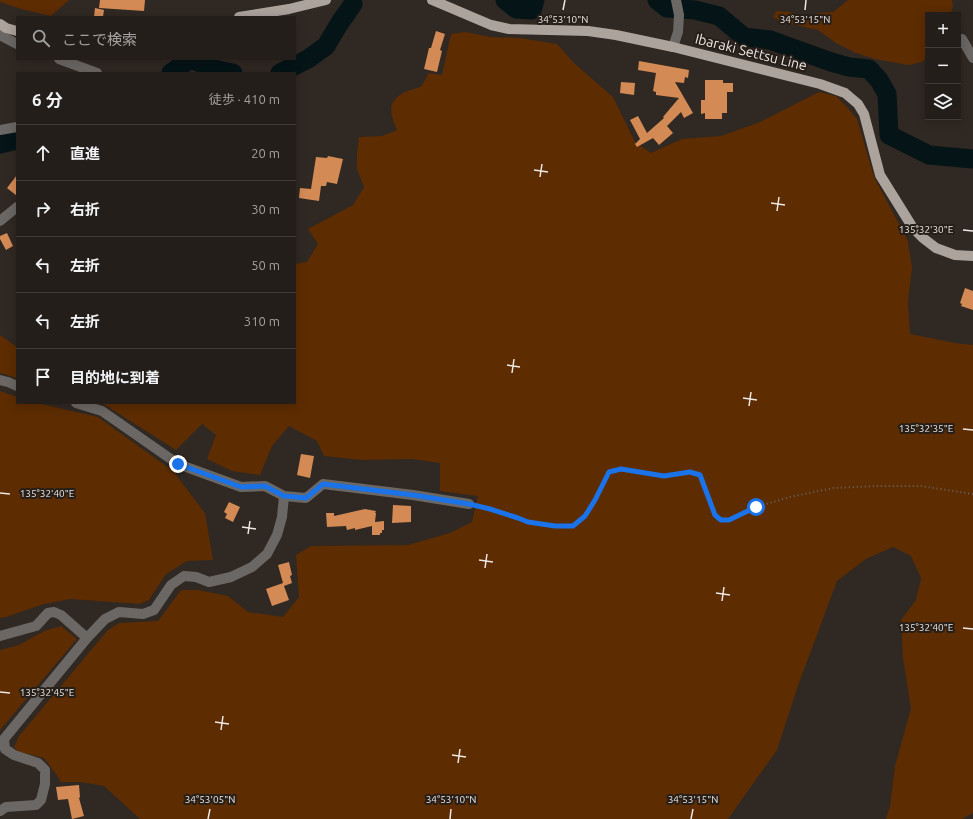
<!DOCTYPE html>
<html lang="ja">
<meta charset="utf-8">
<style>
body{margin:0;font-family:Ubuntu,"Noto Sans JP",sans-serif;background:#302b27;color:#f1f3f6}
.controls{position:absolute;right:12px;top:12px;display:grid;overflow:hidden;border-radius:0px;box-shadow:0 2px 10px #0003}
.controls button{width:36px;height:36px;display:grid;place-items:center;padding:0;border:0;border-bottom:1px solid #413c39;background:#241e1a;color:#f1f3f6;font:20px sans-serif}
.stop{position:absolute;width:12px;height:12px;margin:-9px;border:3px solid #1a73e8;border-radius:50%;background:#fff}
.stop.end{background:#1a73e8;border-color:#fff;box-shadow:0 1px 4px #0008}
.list{margin:0;padding:0;list-style:none}
h2{display:flex;justify-content:space-between;align-items:center;height:52px;margin:0;padding:0 16px;font-size:17px}
h2 small{font-size:13px;font-weight:400;color:#a3a2a2}
.list li{display:grid;grid-template-columns:26px 1fr auto;gap:12px;align-items:center;box-sizing:border-box;height:56px;padding:0 16px;border-top:1px solid #413c39}
.list b{display:block;font-size:15px;white-space:nowrap}
.list em{font-size:13px;font-style:normal;color:#a3a2a2}
.icon{flex:none;width:22px;height:22px;fill:none;stroke:currentColor;stroke-width:2;stroke-linecap:round;stroke-linejoin:round}
.map{position:relative;flex:none;width:973px;height:819px;overflow:hidden}
.search{position:absolute;background:#241e1a;box-shadow:0 2px 10px #0003;left:16px;top:16px;width:280px;height:44px;display:flex;align-items:center;gap:10px;box-sizing:border-box;padding:0 14px;border-radius:0px;color:#a3a2a2;font-size:15px}
.panel{position:absolute;background:#241e1a;box-shadow:0 2px 10px #0003;left:16px;top:72px;width:280px;height:332px;border-radius:0px}
.map>svg:first-child{display:block}
.green{fill:#5d2c00}
.lines{fill:none;stroke-linecap:round;stroke-linejoin:round}
.river{stroke:#051417;stroke-width:19}
.building{fill:#d38a55}
.path{stroke:#6d6661;stroke-width:2;stroke-dasharray:1 3;stroke-linecap:butt}
.minor{stroke:#6b6764;stroke-width:10}
.major{stroke:#ada39d;stroke-width:10}
.route{stroke:#1a73e8;stroke-width:5}
.ticks{fill:none;stroke:#ede7e3;stroke-width:1.5}
.labels{text-anchor:middle;dominant-baseline:central;stroke-width:4;stroke-linejoin:round;paint-order:stroke}
.street-label{font-size:14px;fill:#ede7e3;stroke:#261e18}
.ticks-label{font-size:10px;text-anchor:middle;fill:#ede7e3;stroke:#261e18;stroke-width:4;stroke-linejoin:round;paint-order:stroke}
</style>
<div class="map">
<svg width="973" height="819" viewBox="0 0 973 819">
<rect width="100%" height="100%" fill="#302822"/>
<path class="green" d="M 0,0 L 69,0 L 51,16 L 21,9 L 0,2 Z
M 848,0 L 952,0 L 953,6 L 950,15 L 928,15 L 928,56 L 922,62 L 908,65 L 875,59 L 856,53 L 836,43 L 818,30 L 782,22 L 773,17 L 776,11 L 790,12 L 809,19 L 818,13 L 833,12 Z
M 465,32 L 490,37 L 520,38 L 557,44 L 575,64 L 613,97 L 635,142 L 651,153 L 682,139 L 721,136 L 760,122 L 819,92 L 836,96 L 848,108 L 857,119 L 874,177 L 908,241 L 912,268 L 908,302 L 910,334 L 955,343 L 973,345 L 973,813 L 962,819 L 886,819 L 890,806 L 895,766 L 911,708 L 903,659 L 901,620 L 916,600 L 921,578 L 911,556 L 893,547 L 866,559 L 837,581 L 799,683 L 777,750 L 728,819 L 140,819 L 104,786 L 80,782 L 61,782 L 56,774 L 44,758 L 19,752 L 14,747 L 19,736 L 107,631 L 119,623 L 158,621 L 181,590 L 198,590 L 228,596 L 248,612 L 283,617 L 299,597 L 296,555 L 311,546 L 408,545 L 450,533 L 472,522 L 478,496 L 440,491 L 440,463 L 412,459 L 361,460 L 324,456 L 317,441 L 289,426 L 272,446 L 260,475 L 232,471 L 207,459 L 216,435 L 202,424 L 176,450 L 102,403 L 295,403 L 295,264 L 307,262 L 318,244 L 308,229 L 353,205 L 364,187 L 357,169 L 357,154 L 359,137 L 382,136 L 397,130 C 390,115 386,101 405,92 C 409,90 416,89 420,87 C 424,84 426,77 429,73 L 442,75 L 451,34 Z
M 0,335 L 17,347 L 17,378 L 0,373 Z
M 0,391 L 17,397 L 17,403 L 37,403 L 98,417 L 173,471 L 205,513 L 213,560 L 187,561 L 166,574 L 149,600 L 139,604 L 71,599 L 44,604 L 6,617 L 0,618 Z
M 61,626 L 77,639 L 0,730 L 0,650 L 19,645 L 44,631 Z"/>
<g class="lines">
<path class="river" d="M 505,0 L 516,9 L 532,10 L 535,0
M 657,0 L 667,8 L 695,10 L 719,16 L 744,37 L 770,40 L 831,62 L 849,67 L 869,69 L 879,80 L 887,94 L 889,135 L 929,155 L 973,159
M 171,73 L 190,59 L 218,70 L 233,73
M 280,73 L 308,59 L 326,46 L 339,24 L 353,4
M 0,144 L 17,140"/>
</g>
<path class="building" d="M 100,0 L 145,0 L 144,11 L 99,8 Z
M 95,8 L 104,10 L 103,17 L 94,17 Z
M 436,31 L 445,34 L 440,50 L 442,51 L 437,72 L 424,69 L 429,48 L 431,48 Z
M 639,61 L 689,70 L 688,78 L 685,77 L 684,83 L 675,82 L 693,113 L 684,118 L 681,112 L 667,126 L 673,133 L 659,145 L 653,138 L 637,147 L 635,144 L 640,139 L 630,120 L 638,116 L 647,133 L 664,118 L 663,117 L 679,98 L 656,95 L 656,92 L 653,91 L 656,73 L 638,70 Z
M 705,80 L 723,80 L 723,83 L 733,83 L 733,92 L 727,92 L 727,113 L 722,113 L 722,119 L 705,119 L 705,113 L 701,114 L 701,100 L 705,100 Z
M 621,82 L 635,83 L 634,95 L 620,93 Z
M 328,156 L 343,159 L 337,184 L 327,182 L 326,186 L 321,186 L 319,201 L 299,198 L 300,188 L 311,189 L 316,157 L 327,158 Z
M 17,175 L 17,196 L 7,188 Z
M 7,233 L 13,246 L 6,250 L 0,239 L 0,236 Z
M 965,288 L 973,291 L 973,310 L 961,306 L 962,304 L 960,303 Z
M 301,454 L 314,456 L 310,478 L 297,475 Z
M 229,502 L 240,507 L 233,522 L 225,518 L 227,514 L 224,512 Z
M 393,505 L 411,506 L 411,522 L 392,523 Z
M 365,509 L 376,511 L 375,513 L 376,513 L 375,522 L 384,521 L 384,530 L 382,530 L 382,533 L 380,533 L 380,535 L 372,535 L 372,526 L 355,530 L 355,528 L 347,530 L 346,526 L 327,527 L 326,513 L 334,513 L 334,516 Z
M 289,562 L 292,575 L 290,576 L 292,583 L 284,586 L 289,600 L 272,606 L 266,589 L 283,583 L 278,565 Z
M 79,785 L 80,797 L 79,798 L 84,816 L 72,819 L 68,799 L 58,800 L 56,787 Z"/>
<g class="lines">
<path class="path" d="M 478,506 L 490,509 L 518,518 L 529,522 L 555,526 L 573,526 L 585,516 L 595,501 L 609,472 L 621,469 L 664,476 L 690,472 L 700,475 L 715,515 L 721,520 L 729,520 L 756,507 L 790,497 L 833,488 L 876,486 L 921,486 L 973,494"/>
<path class="minor" d="M 0,35 L 17,44
M 962,39 L 973,58
M 673,47 L 678,32 L 679,15 L 676,0
M 59,59 L 97,73
M 0,130 L 17,127
M 0,221 L 17,207
M 0,380 L 8,382 L 17,386
M 76,403 L 102,411 L 178,464 L 241,487 L 265,486 L 284,496 L 306,498 L 323,484 L 413,495 L 469,504
M 0,636 L 36,626 L 48,613 L 54,612 L 61,615 L 87,638
M 0,811 L 6,807 L 36,805 L 41,800 L 45,784 L 45,770 L 38,763 L 14,755 L 5,749 L 4,739 L 87,638 L 105,619 L 119,612 L 143,614 L 154,610 L 171,585 L 184,576 L 196,577 L 209,582 L 231,577 L 252,567 L 267,554 L 277,535 L 282,517 L 284,496"/>
<path class="major" d="M 432,0 L 491,25 L 509,29 L 588,31 L 616,35 L 673,47 L 820,84 L 845,93 L 858,104 L 864,114 L 880,175 L 913,228 L 923,238 L 936,248 L 955,255 L 973,256
M 239,17 L 289,9 L 326,0
M 0,24 L 6,28 L 17,31"/>
</g>
<g class="lines">
<path class="route" d="M 178,464 L 241,487 L 265,486 L 284,496 L 306,498 L 323,484 L 413,495 L 469,504 L 490,509 L 518,518 L 528,522 L 555,526 L 573,526 L 585,516 L 595,500 L 609,472 L 621,469 L 664,476 L 690,472 L 700,475 L 715,515 L 721,520 L 729,520 L 756,507"/>
</g>
<path class="ticks" d="M 563,10 L 565,0M 805,10 L 806,0M 534,170 L 548,172M 540,177 L 542,164M 771,203 L 785,205M 777,211 L 779,197M 963,230 L 973,231M 507,365 L 520,367M 512,373 L 514,359M 743,398 L 757,400M 749,406 L 751,392M 963,429 L 973,430M 0,493 L 10,494M 242,527 L 256,529M 248,534 L 250,521M 479,560 L 493,562M 485,568 L 487,554M 716,593 L 730,595M 722,601 L 724,587M 963,628 L 973,629M 0,692 L 10,693M 215,722 L 229,724M 221,730 L 223,716M 452,755 L 466,757M 458,763 L 460,749M 208,819 L 210,809M 450,819 L 451,809M 691,819 L 693,809"/>
<g class="labels">
<g class="street-label">
<text transform="translate(751 52) rotate(14)">Ibaraki Settsu Line</text>
</g>
</g>
<g class="ticks-label">
<text x="563" y="23">34°53'10"N</text>
<text x="805" y="23">34°53'15"N</text>
<text x="926" y="233">135°32'30"E</text>
<text x="926" y="432">135°32'35"E</text>
<text x="47" y="497">135°32'40"E</text>
<text x="926" y="631">135°32'40"E</text>
<text x="47" y="696">135°32'45"E</text>
<text x="210" y="803">34°53'05"N</text>
<text x="451" y="803">34°53'10"N</text>
<text x="693" y="803">34°53'15"N</text>
</g>
</svg>
<div class="controls">
<button>+</button>
<button>−</button>
<button><svg class="icon" aria-label="layers" viewBox="0 0 24 24"><path d="M12 4l9 5-9 5-9-5zM3 14l9 5 9-5"/></svg></button>
</div>
<div class="stop" style="left:756px;top:507px"></div>
<div class="stop end" style="left:178px;top:464px"></div>
<div class="search"><svg class="icon" aria-label="search" viewBox="0 0 24 24"><circle cx="10" cy="10" r="6"/><path d="M15 15l6 6"/></svg>ここで検索</div>
<section class="panel">
<h2>6 分<small>徒歩 · 410 m</small></h2>
<ul class="list">
<li><svg class="icon" aria-label="ahead" viewBox="0 0 24 24"><path d="M12 20V5M6 11l6-6 6 6"/></svg><div><b>直進</b></div><em>20 m</em></li>
<li><svg class="icon" aria-label="right" viewBox="0 0 24 24"><path d="M7 20v-9h11M14 6l5 5-5 5"/></svg><div><b>右折</b></div><em>30 m</em></li>
<li><svg class="icon" aria-label="left" viewBox="0 0 24 24"><path d="M17 20v-9H6M10 6l-5 5 5 5"/></svg><div><b>左折</b></div><em>50 m</em></li>
<li><svg class="icon" aria-label="left" viewBox="0 0 24 24"><path d="M17 20v-9H6M10 6l-5 5 5 5"/></svg><div><b>左折</b></div><em>310 m</em></li>
<li><svg class="icon" aria-label="arrive" viewBox="0 0 24 24"><path d="M6 21V4h12l-3 4 3 4H6"/></svg><div><b>目的地に到着</b></div></li>
</ul>
</section>
</div>
